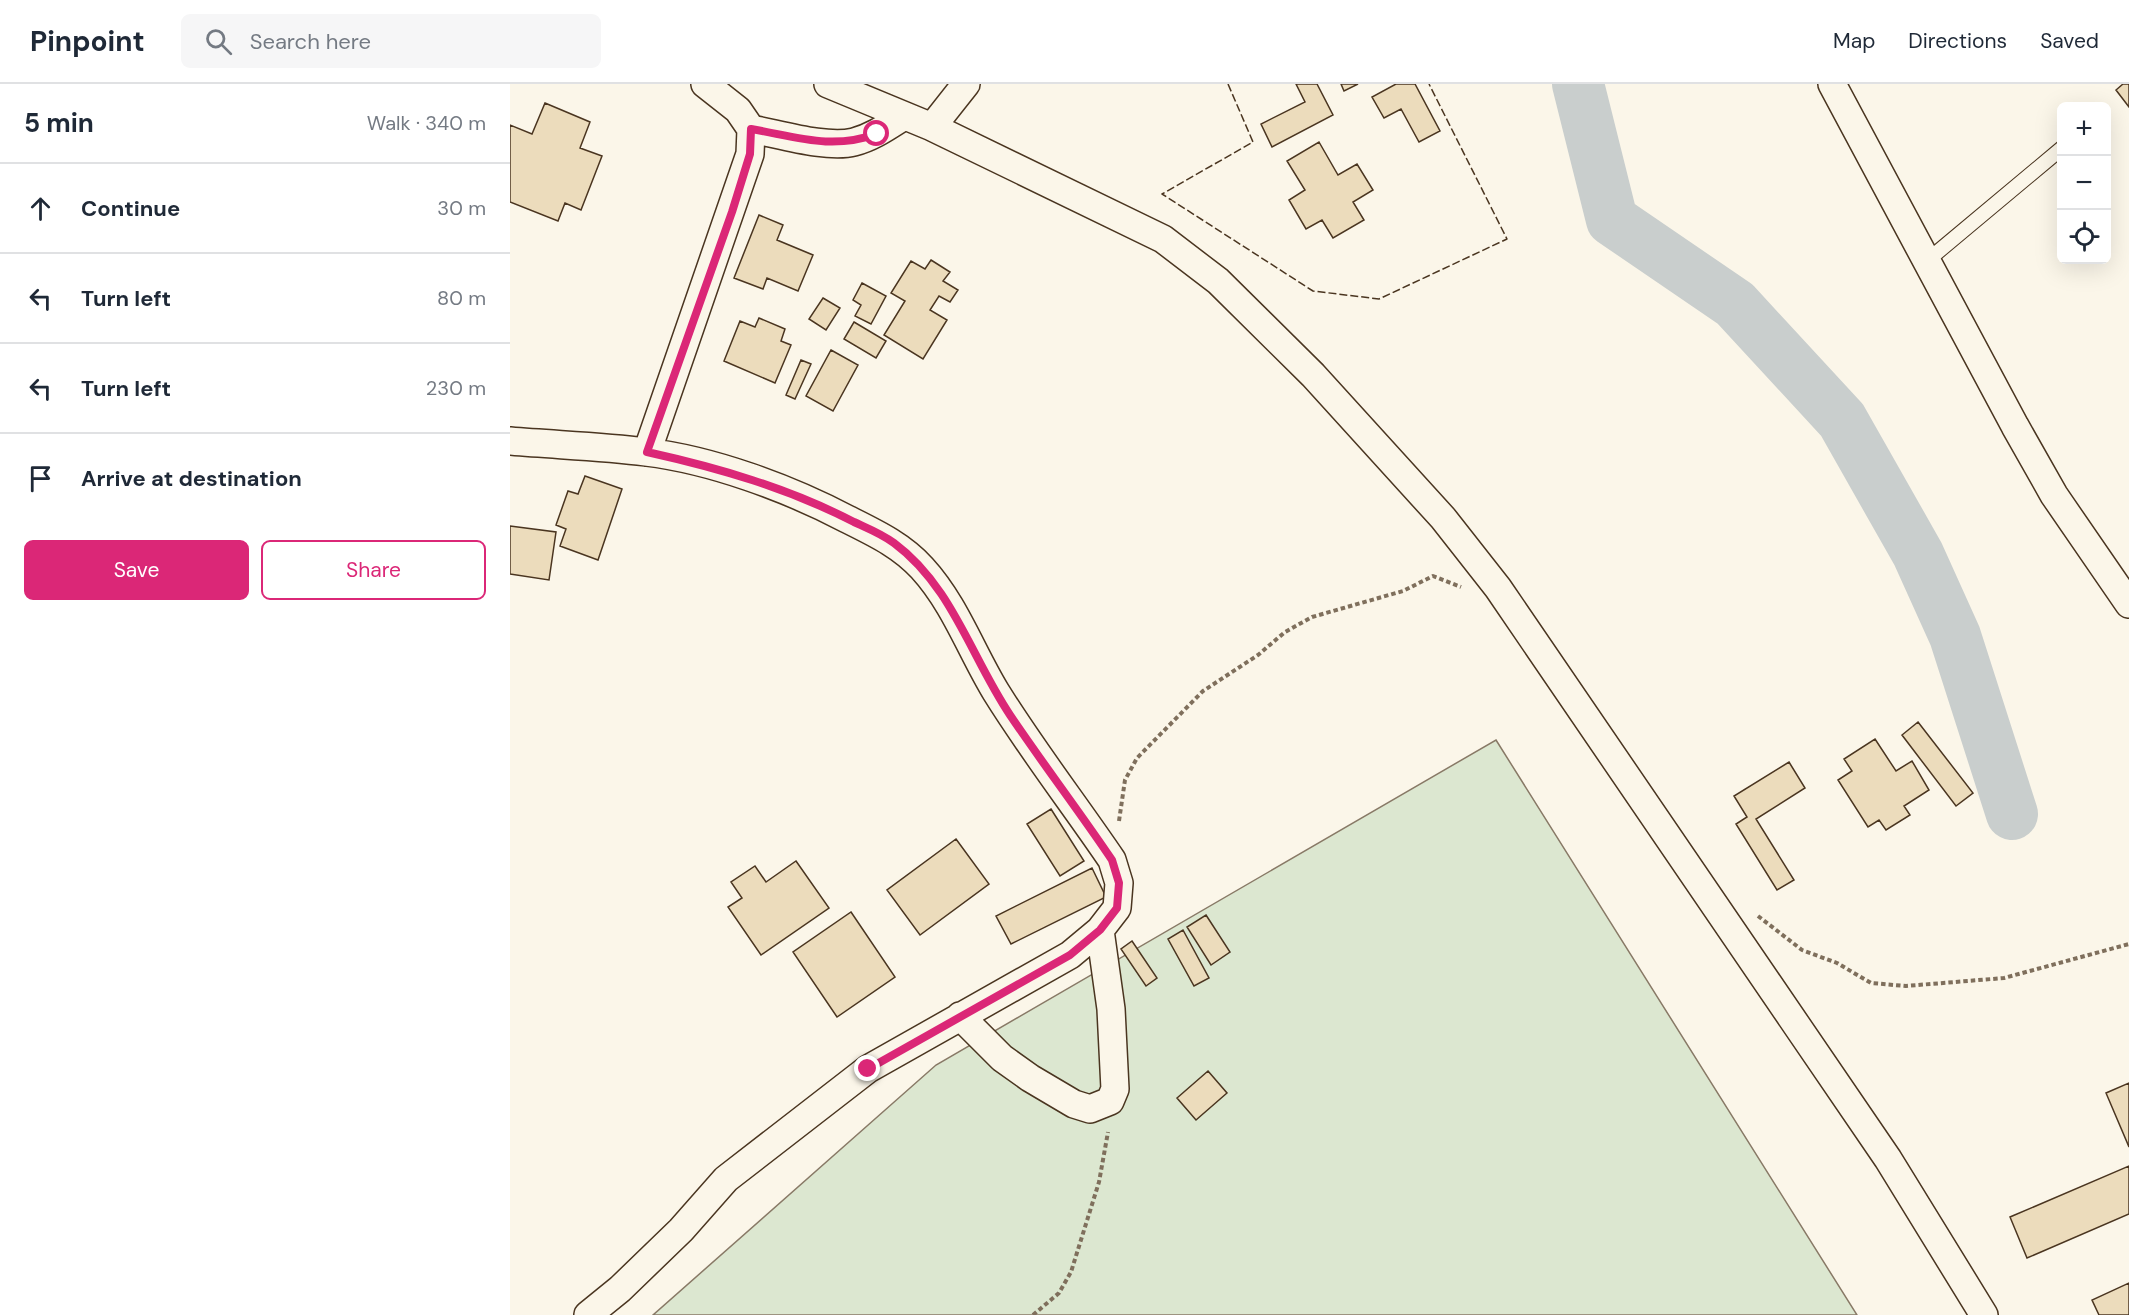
<!DOCTYPE html>
<meta charset="utf-8">
<style>
body{margin:0;font-family:"DM Sans",sans-serif;background:#f6f6f7;color:#1f2937}
.controls{position:absolute;right:18px;top:18px;display:grid;overflow:hidden;border-radius:9px;box-shadow:0 6px 24px #0002}
.controls button{width:54px;height:54px;display:grid;place-items:center;padding:0;border:0;border-bottom:2px solid #e0e1e3;background:#fff;color:#1f2937;font:30px sans-serif}
.stop{position:absolute;width:18px;height:18px;margin:-14px;border:4px solid #db2777;border-radius:50%;background:#fff}
.stop.end{background:#db2777;border-color:#fff;box-shadow:0 2px 6px #0008}
.list{margin:0;padding:0;list-style:none}
h2{display:flex;justify-content:space-between;align-items:center;height:78px;margin:0;padding:0 24px;font-size:26px}
h2 small{font-size:20px;font-weight:400;color:#747a83}
.list li{display:grid;grid-template-columns:39px 1fr auto;gap:18px;align-items:center;box-sizing:border-box;height:90px;padding:0 24px;border-top:2px solid #e0e1e3}
.list b{display:block;font-size:22px;white-space:nowrap}
.list em{font-size:20px;font-style:normal;color:#747a83}
.actions{display:flex;gap:12px;padding:18px 24px}
.actions a{flex:1;padding:14px 0;border:2px solid #db2777;border-radius:9px;text-align:center;font-size:21px;color:#db2777}
.actions .main{background:#db2777;color:#fff}
.icon{flex:none;width:33px;height:33px;fill:none;stroke:currentColor;stroke-width:2;stroke-linecap:round;stroke-linejoin:round}
.map{position:relative;flex:none;width:1619px;height:1231px;overflow:hidden}
header{display:flex;align-items:center;gap:36px;box-sizing:border-box;height:84px;padding:0 30px;background:#fff;border-bottom:2px solid #e0e1e3}
header strong{font-size:28px}
nav{display:flex;gap:33px;margin-inline-start:auto;font-size:21px}
.search{width:420px;height:54px;background:#f6f6f7;display:flex;align-items:center;gap:15px;box-sizing:border-box;padding:0 21px;border-radius:9px;color:#747a83;font-size:22px}
main{display:flex}
aside{flex:1;background:#fff}
.map>svg:first-child{display:block}
.green{fill:#dce7d0;stroke:#887966;stroke-width:1.5}
.lines{fill:none;stroke-linecap:round;stroke-linejoin:round}
.river{stroke:#c9cecd;stroke-width:52}
.building{fill:#ecdcbc;stroke:#4a3520;stroke-width:1.5}
.service-casing{stroke:#4a3520;stroke-width:16}
.minor-casing{stroke:#4a3520;stroke-width:30}
.path{stroke:#7f6f5c;stroke-width:4;stroke-dasharray:4.5 3;stroke-linecap:butt}
.service{stroke:#fbf6e9;stroke-width:14}
.minor{stroke:#fbf6e9;stroke-width:27}
.fence{stroke:#4a3520;stroke-width:1.5;stroke-dasharray:8 3;stroke-linecap:butt}
.route{stroke:#db2777;stroke-width:8}
</style>
<header>
<strong>Pinpoint</strong>
<div class="search"><svg class="icon" aria-label="search" viewBox="0 0 24 24"><circle cx="10" cy="10" r="6"/><path d="M15 15l6 6"/></svg>Search here</div>
<nav><a>Map</a><a>Directions</a><a>Saved</a></nav>
</header>
<main>
<aside>
<h2>5 min<small>Walk · 340 m</small></h2>
<ul class="list">
<li><svg class="icon" aria-label="ahead" viewBox="0 0 24 24"><path d="M12 20V5M6 11l6-6 6 6"/></svg><div><b>Continue</b></div><em>30 m</em></li>
<li><svg class="icon" aria-label="left" viewBox="0 0 24 24"><path d="M17 20v-9H6M10 6l-5 5 5 5"/></svg><div><b>Turn left</b></div><em>80 m</em></li>
<li><svg class="icon" aria-label="left" viewBox="0 0 24 24"><path d="M17 20v-9H6M10 6l-5 5 5 5"/></svg><div><b>Turn left</b></div><em>230 m</em></li>
<li><svg class="icon" aria-label="arrive" viewBox="0 0 24 24"><path d="M6 21V4h12l-3 4 3 4H6"/></svg><div><b>Arrive at destination</b></div></li>
</ul>
<div class="actions"><a class="main">Save</a><a>Share</a></div>
</aside>
<div class="map">
<svg width="1619" height="1231" viewBox="0 0 1619 1231">
<rect width="100%" height="100%" fill="#fbf6e9"/>
<path class="green" d="M 986,656 L 1347,1231 L 143,1231 L 426,981 Z"/>
<g class="lines">
<path class="river" d="M 1068,0 L 1102,136 L 1225,220 L 1332,336 L 1408,470 L 1445,552 L 1502,730"/>
</g>
<path class="building" d="M 786,0 L 807,0 L 823,31 L 762,63 L 751,40 L 795,18 Z
M 831,0 L 848,0 L 834,7 Z
M 886,0 L 905,0 L 930,47 L 909,58 L 891,25 L 874,34 L 862,13 Z
M 1613,0 L 1619,0 L 1619,23 L 1606,6 Z
M 35,19 L 80,38 L 70,64 L 92,72 L 71,126 L 55,119 L 48,137 L 0,118 L 0,41 L 22,50 Z
M 809,58 L 828,91 L 847,80 L 863,106 L 843,118 L 854,136 L 823,154 L 812,136 L 796,145 L 779,116 L 795,106 L 777,77 Z
M 249,131 L 273,141 L 267,156 L 303,171 L 288,207 L 257,194 L 253,205 L 224,194 Z
M 421,176 L 440,188 L 433,197 L 448,206 L 440,218 L 429,212 L 420,226 L 437,236 L 413,275 L 374,251 L 395,217 L 381,209 L 401,177 L 415,185 Z
M 352,199 L 376,212 L 361,240 L 345,232 L 351,221 L 343,216 Z
M 313,214 L 330,224 L 316,246 L 299,235 Z
M 249,234 L 275,245 L 271,257 L 281,261 L 265,299 L 214,277 L 230,237 L 245,243 Z
M 344,238 L 376,257 L 366,274 L 334,255 Z
M 321,266 L 348,281 L 323,327 L 296,312 Z
M 291,276 L 301,280 L 285,315 L 276,311 Z
M 75,392 L 112,405 L 88,476 L 50,462 L 56,445 L 46,441 L 58,407 L 68,410 Z
M 0,442 L 46,448 L 39,496 L 0,490 Z
M 1408,638 L 1463,709 L 1446,722 L 1392,651 Z
M 1365,655 L 1386,687 L 1402,677 L 1419,706 L 1394,722 L 1400,731 L 1376,746 L 1369,736 L 1358,743 L 1328,696 L 1342,687 L 1334,675 Z
M 1279,678 L 1295,704 L 1246,735 L 1284,796 L 1267,806 L 1226,740 L 1237,733 L 1224,712 Z
M 541,725 L 574,777 L 550,792 L 517,740 Z
M 446,755 L 479,800 L 410,851 L 377,806 Z
M 286,777 L 319,824 L 251,871 L 218,823 L 232,814 L 221,798 L 245,782 L 256,798 Z
M 582,784 L 596,813 L 501,860 L 486,832 Z
M 341,828 L 385,893 L 327,933 L 283,868 Z
M 696,831 L 720,868 L 701,881 L 677,843 Z
M 673,846 L 699,894 L 684,902 L 658,855 Z
M 622,857 L 647,894 L 636,902 L 611,865 Z
M 698,987 L 717,1009 L 686,1036 L 667,1014 Z
M 1619,999 L 1619,1063 L 1596,1009 Z
M 1619,1082 L 1619,1130 L 1517,1174 L 1500,1133 Z
M 1619,1199 L 1619,1231 L 1589,1231 L 1582,1216 Z"/>
<g class="lines">
<g class="service-casing">
<path id="service" d="M 1418,176 L 1552,64"/>
</g>
<g class="minor-casing">
<path id="minor" d="M 318,0 L 422,43 L 653,155 L 708,197 L 803,291 L 933,434 L 988,504 L 1378,1075 L 1474,1231
M 1322,0 L 1505,342 L 1544,411 L 1619,520
M 422,43 L 456,0
M 241,45 C 269,50 317,65 344,58 C 363,53 378,42 394,32
M 0,357 C 45,361 91,362 136,368 C 202,376 278,404 337,435 C 365,449 391,461 412,484 C 445,520 461,567 486,608 C 522,666 564,720 602,776 L 609,799 L 607,824 L 590,846 L 560,871 L 358,985 L 216,1095 L 171,1146 L 110,1205 L 78,1231
M 137,368 L 240,70 L 241,45 L 228,26 L 195,0
M 450,932 L 492,974 L 520,994 L 564,1020 L 580,1025 L 600,1017 L 605,1005 L 601,925 L 590,846"/>
</g>
<path class="path" d="M 609,737 L 615,696 L 627,674 L 693,607 L 748,571 L 775,548 L 802,533 L 893,507 L 923,492 L 951,503
M 1248,832 L 1292,866 L 1327,879 L 1361,899 L 1396,902 L 1494,894 L 1619,860
M 523,1231 L 549,1209 L 561,1188 L 589,1098 L 598,1048"/>
<use href="#service" class="service"/>
<use href="#minor" class="minor"/>
<path class="fence" d="M 718,0 L 743,58 L 652,110 L 803,207 L 869,215 L 997,155 L 919,0"/>
</g>
<g class="lines">
<path class="route" d="M 358,985 L 560,871 L 590,846 L 607,824 L 609,799 L 602,776 C 569,727 533,680 500,631 C 461,573 442,502 384,459 C 372,450 357,444 344,438 C 278,404 209,384 137,368 L 222,128 L 240,70 L 241,45 C 287,53 321,66 367,50"/>
</g>
</svg>
<div class="controls">
<button>+</button>
<button>−</button>
<button><svg class="icon" aria-label="locate" viewBox="0 0 24 24"><circle cx="12" cy="12" r="6"/><path d="M12 2v4M12 18v4M2 12h4M18 12h4"/></svg></button>
</div>
<div class="stop" style="left:367px;top:50px"></div>
<div class="stop end" style="left:358px;top:985px"></div>
</div>
</main>
